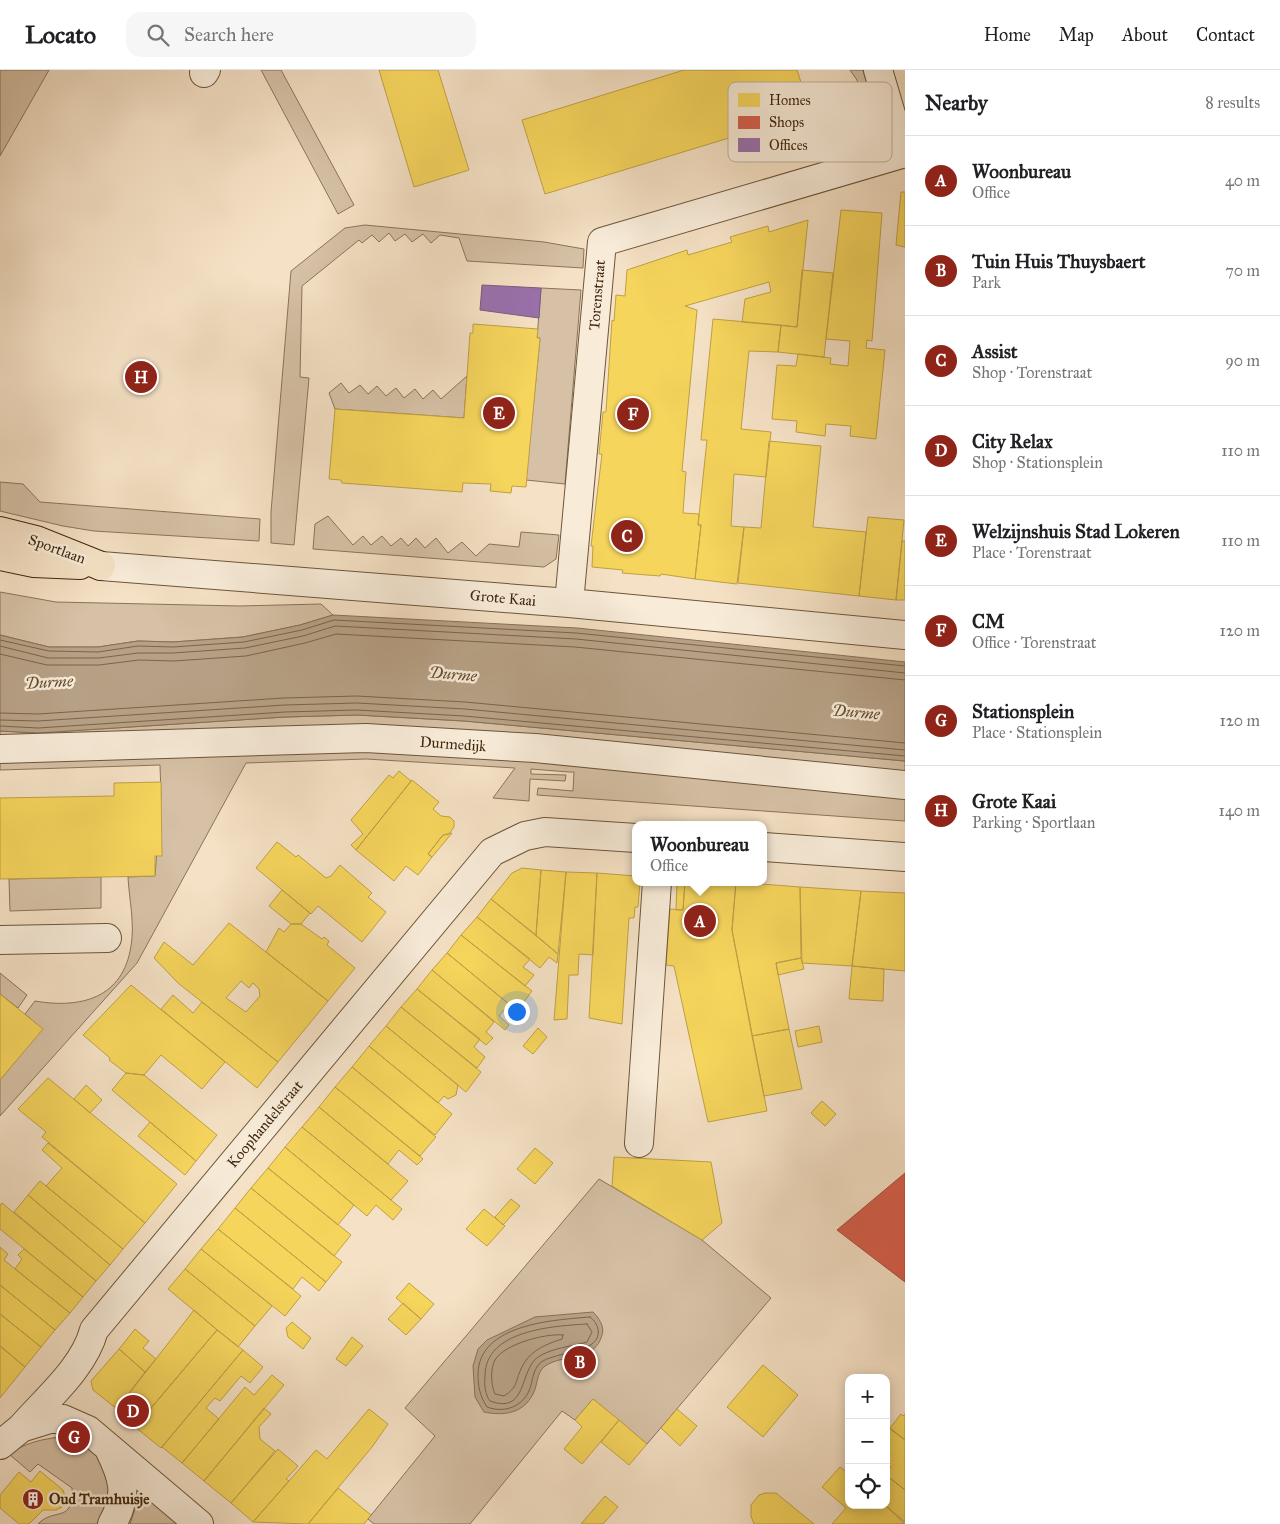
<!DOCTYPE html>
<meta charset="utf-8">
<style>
body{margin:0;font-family:"IM FELL Great Primer",serif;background:#f6f6f6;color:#202124}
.controls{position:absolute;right:15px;bottom:15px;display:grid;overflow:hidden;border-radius:10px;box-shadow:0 2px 12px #0003}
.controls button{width:45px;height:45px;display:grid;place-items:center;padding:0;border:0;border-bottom:1px solid #e0e0e0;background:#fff;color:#202124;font:25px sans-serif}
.you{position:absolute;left:516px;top:941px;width:18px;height:18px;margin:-12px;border:4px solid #fff;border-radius:50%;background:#1a73e8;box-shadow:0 0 0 8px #1a73e833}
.badge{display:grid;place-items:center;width:32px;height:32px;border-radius:50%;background:#8f2418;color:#fff;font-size:16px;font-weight:700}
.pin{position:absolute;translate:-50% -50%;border:2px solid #fff;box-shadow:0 1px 5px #0006}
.popup{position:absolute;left:632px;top:751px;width:135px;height:65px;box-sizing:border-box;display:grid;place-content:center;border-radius:10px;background:#fff;filter:drop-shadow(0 1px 4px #0005);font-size:16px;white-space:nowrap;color:#757577}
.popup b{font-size:19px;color:#202124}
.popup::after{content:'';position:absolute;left:50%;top:100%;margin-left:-10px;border:10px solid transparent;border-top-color:#fff}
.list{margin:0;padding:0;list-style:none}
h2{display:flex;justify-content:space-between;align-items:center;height:65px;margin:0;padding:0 20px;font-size:21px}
h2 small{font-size:16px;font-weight:400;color:#757577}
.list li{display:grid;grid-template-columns:32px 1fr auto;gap:15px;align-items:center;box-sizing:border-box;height:90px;padding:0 20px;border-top:1px solid #e0e0e0}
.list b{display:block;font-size:19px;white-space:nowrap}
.list p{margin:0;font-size:16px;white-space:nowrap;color:#757577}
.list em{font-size:16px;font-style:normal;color:#757577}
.icon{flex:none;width:28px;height:28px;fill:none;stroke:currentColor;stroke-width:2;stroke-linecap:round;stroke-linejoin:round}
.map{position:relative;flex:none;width:905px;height:1454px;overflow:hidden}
header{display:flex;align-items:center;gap:30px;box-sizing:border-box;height:70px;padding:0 25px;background:#fff;border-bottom:1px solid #e0e0e0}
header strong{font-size:24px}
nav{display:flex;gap:28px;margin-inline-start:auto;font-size:18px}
.search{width:350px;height:45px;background:#f6f6f6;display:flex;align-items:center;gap:12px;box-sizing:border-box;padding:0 18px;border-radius:15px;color:#757577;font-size:19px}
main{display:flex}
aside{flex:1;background:#fff}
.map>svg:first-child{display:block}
.green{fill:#d6c1a6;stroke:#8a7459}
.water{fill:#b7a186;stroke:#877055}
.homes{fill:#f6d55c;stroke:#bfa044;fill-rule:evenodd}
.shops{fill:#d6604d;stroke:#a94f3a}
.offices{fill:#9970ab;stroke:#7e5a7b}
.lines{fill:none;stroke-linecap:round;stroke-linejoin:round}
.shore{stroke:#7b6449;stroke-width:1}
.minor-casing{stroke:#6c553a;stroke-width:30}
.major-casing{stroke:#3f260c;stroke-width:30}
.minor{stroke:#f8ecd9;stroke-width:28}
.major{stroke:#f5e1c5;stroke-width:28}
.labels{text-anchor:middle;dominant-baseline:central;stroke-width:5;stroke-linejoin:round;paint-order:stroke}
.street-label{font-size:15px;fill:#3f260c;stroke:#f8ecd9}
.poi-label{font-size:15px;font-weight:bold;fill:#3f260c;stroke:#f8ecd9;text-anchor:start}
.water-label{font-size:16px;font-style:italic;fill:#634b31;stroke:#f8ecd9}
.key{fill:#f8ecd9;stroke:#c0b19c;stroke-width:1}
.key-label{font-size:14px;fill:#3f260c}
</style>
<header>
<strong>Locato</strong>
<div class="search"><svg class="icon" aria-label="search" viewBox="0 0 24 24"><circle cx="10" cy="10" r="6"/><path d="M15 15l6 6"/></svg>Search here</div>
<nav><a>Home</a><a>Map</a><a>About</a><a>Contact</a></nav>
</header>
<main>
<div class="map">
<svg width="905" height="1454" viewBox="0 0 905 1454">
<rect width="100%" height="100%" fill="#f5e1c5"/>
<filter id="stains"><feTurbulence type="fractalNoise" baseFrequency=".004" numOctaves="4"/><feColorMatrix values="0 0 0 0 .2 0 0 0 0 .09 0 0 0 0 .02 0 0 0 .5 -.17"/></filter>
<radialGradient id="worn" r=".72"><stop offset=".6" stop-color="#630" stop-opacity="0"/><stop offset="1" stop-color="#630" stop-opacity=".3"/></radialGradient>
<path class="green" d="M 0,0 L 49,0 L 0,86 Z
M 261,0 L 281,0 L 354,135 L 338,144 Z
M 850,0 L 863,0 L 881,63 L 874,63 L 857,10 Z
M 365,155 L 544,172 L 584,179 L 583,198 L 467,191 L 459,168 L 440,165 L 431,173 L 423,164 L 412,172 L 405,164 L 395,171 L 389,163 L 379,172 L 372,165 L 362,173 L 359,170 L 302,216 L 300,307 L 309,308 L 294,475 L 271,473 L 271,442 L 291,201 L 345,158 Z
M 541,218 L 581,220 L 565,414 L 526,410 L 540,268 L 537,268 Z
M 467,306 L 464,348 L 335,339 L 329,323 L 341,313 L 349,323 L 360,315 L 368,324 L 377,316 L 386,326 L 396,318 L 404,328 L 415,319 L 423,329 L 433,320 L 441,329 Z
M 0,412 L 23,414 L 40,432 L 260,449 L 259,471 L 94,461 L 63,456 L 0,441 Z
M 328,446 L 353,475 L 363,466 L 371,475 L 382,466 L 391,476 L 401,468 L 408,476 L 416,468 L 425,478 L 436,468 L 448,483 L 462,472 L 476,486 L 489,474 L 519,477 L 521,462 L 559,465 L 556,489 L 544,497 L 313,479 L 315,454 Z
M 0,522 L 56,532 L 240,536 L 321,534 L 333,545 L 300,555 L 243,567 L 173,572 L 138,571 L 98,577 L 49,577 L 0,565 Z
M 357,645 L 464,651 L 905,691 L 905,751 L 537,725 L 538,718 L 573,721 L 574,702 L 569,702 L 531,699 L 531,704 L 566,705 L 565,711 L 530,709 L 529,731 L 493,728 L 515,698 L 366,689 L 246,693 L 137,893 L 0,1046 L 0,1010 L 42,959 L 25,944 L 35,931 C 81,939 123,928 131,876 C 135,854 129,828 128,807 L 155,806 L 161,726 L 160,695 L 0,700 L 0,661 L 38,663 L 285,647 Z
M 101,807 L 101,838 L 10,841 L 9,809 Z
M 0,903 L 27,925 L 18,938 L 0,924 Z
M 599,1109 L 702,1170 L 771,1228 L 647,1374 L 593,1329 L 575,1350 L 562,1341 L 470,1454 L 374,1454 L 368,1449 L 435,1366 L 405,1338 Z
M 61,1367 C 90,1372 112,1390 112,1421 C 111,1431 103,1445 100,1454 L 38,1454 C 54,1437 74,1454 72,1418 L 38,1394 L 30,1402 L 9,1384 C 25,1373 42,1369 61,1367 Z
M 141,1421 L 185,1454 L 130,1454 Z"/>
<path class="water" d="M 333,545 L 577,558 L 905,592 L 905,691 L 464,651 L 357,645 L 285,647 L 38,663 L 0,661 L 0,565 L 49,577 L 98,577 L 138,571 L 173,572 L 243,567 L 300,555 Z
M 593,1242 C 599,1248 605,1257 602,1265 C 595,1292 565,1283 545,1296 C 536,1303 538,1315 533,1324 C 523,1344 503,1346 484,1342 L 475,1327 L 473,1296 L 478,1279 L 487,1270 L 535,1247 Z"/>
<path class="homes" d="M 379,0 L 438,0 L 469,100 L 414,117 Z
M 684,0 L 797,0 L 811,43 L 545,124 L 522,50 Z
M 901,122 L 905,122 L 905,177 L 896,175 Z
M 841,140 L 882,143 L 872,271 L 867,270 L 866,278 L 885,280 L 876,369 L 850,366 L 851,356 L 826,354 L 825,366 L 796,362 L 797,351 L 772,349 L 777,295 L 796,296 L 798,284 L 831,288 L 830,294 L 848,296 L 850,271 L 826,269 Z
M 808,150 L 797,257 L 742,252 L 745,229 L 771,222 L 769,212 L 685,236 L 697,240 L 682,401 L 686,402 L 683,443 L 699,444 L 698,455 L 701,455 L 695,509 L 661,504 L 660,506 L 622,503 L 623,500 L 592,497 L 593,476 L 591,476 L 602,384 L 599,384 L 603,342 L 606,342 L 612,250 L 614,251 L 616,225 L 625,226 L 627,200 L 687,180 L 688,185 L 732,172 L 730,167 L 768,156 L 769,162 Z
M 802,200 L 833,203 L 824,287 L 778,282 L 781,255 L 797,257 Z
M 713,249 L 781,255 L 778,282 L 749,281 L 741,359 L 771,362 L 766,407 L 734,404 L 731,456 L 744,457 L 737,514 L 695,509 L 701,455 L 698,455 L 707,370 L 701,370 Z
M 473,254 L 538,259 L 537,268 L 540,268 L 526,417 L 512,416 L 511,423 L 490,421 L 491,414 L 463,413 L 462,422 L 342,413 L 341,410 L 329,409 L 335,339 L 464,348 L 470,263 L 473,263 Z
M 769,371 L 821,376 L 813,457 L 866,462 L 859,526 L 738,513 L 744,457 L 761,458 Z
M 868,447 L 904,450 L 896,530 L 859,526 Z
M 902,471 L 905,471 L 905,530 L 896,530 Z
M 399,701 L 411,711 L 356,780 L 351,775 L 363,764 L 351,750 L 389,705 L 393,708 Z
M 412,710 L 439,732 L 433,739 L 441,746 L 450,747 L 454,751 L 454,757 L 449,764 L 443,765 L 428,784 L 432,787 L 418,805 L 406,796 L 394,811 L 356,780 Z
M 161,712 L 162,786 L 155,786 L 155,806 L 0,809 L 0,728 L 114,726 L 114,713 Z
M 452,763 L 432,787 L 428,784 L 443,765 Z
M 277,772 L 296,787 L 298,785 L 326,808 L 331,806 L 340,795 L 372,823 L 368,827 L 386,842 L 362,872 L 318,836 L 311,844 L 256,798 Z
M 522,798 L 541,800 L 536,865 L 491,829 L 512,803 Z
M 541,800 L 566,802 L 558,884 L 536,865 Z
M 566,802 L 597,803 L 593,885 L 579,884 L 578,905 L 569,905 L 567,949 L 554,950 Z
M 597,803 L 636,806 L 636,812 L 640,812 L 638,837 L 635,837 L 634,848 L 629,848 L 622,954 L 589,948 Z
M 677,812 L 685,812 L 683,840 L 676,840 Z
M 685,812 L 736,812 L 732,860 L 767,1041 L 708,1052 L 674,896 L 666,895 L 670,839 L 683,840 Z
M 736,812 L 800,817 L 801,888 L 776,893 L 789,959 L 752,966 L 732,860 Z
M 800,817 L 861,821 L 852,896 L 802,893 Z
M 282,820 L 310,843 L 301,854 L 291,854 L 269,836 Z
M 861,821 L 905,823 L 905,901 L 852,896 Z
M 491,829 L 558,884 L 557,893 L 549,887 L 540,898 L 477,847 Z
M 477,847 L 530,889 L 523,897 L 534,905 L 525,916 L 461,865 Z
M 229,853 L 328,931 L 278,992 L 178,913 L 154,888 L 164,872 L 193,895 ZM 241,911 L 249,918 L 253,913 L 259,919 L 260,926 L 246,942 L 226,928 Z
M 291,854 L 301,854 L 322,869 L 324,867 L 329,871 L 327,875 L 355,898 L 328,931 L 266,882 L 279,858 L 284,862 Z
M 461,865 L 532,921 L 517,941 L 447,883 Z
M 447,883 L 509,934 L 499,946 L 509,955 L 505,960 L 432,900 Z
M 801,888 L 804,899 L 778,905 L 776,893 Z
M 852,896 L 884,899 L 883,931 L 849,929 Z
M 432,900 L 494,952 L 486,962 L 493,968 L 486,975 L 417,919 Z
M 131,915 L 225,992 L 202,1019 L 161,985 L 144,1005 L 126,1003 L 109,990 L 110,988 L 83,965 Z
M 417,919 L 480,969 L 474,977 L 485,987 L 477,998 L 401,937 Z
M 0,924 L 43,959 L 0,1010 Z
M 173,925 L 193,943 L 202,932 L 278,992 L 257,1018 L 161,939 Z
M 401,937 L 481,1002 L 466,1022 L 386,956 Z
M 386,956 L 458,1015 L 456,1025 L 448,1029 L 444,1026 L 438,1033 L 369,976 Z
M 819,956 L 822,972 L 798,977 L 795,961 Z
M 538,958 L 547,967 L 533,984 L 523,976 Z
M 789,959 L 802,1019 L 764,1026 L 752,966 Z
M 369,976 L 452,1044 L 435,1065 L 352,997 Z
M 352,997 L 436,1067 L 420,1086 L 335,1017 Z
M 126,1003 L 144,1005 L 217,1065 L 196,1091 L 112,1020 Z
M 48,1008 L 177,1114 L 145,1153 L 42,1067 L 46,1062 L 18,1039 Z
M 86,1015 L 102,1030 L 90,1043 L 74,1029 Z
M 335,1017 L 423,1089 L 417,1095 L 399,1080 L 388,1094 L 319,1037 Z
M 822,1031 L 836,1044 L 825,1056 L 811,1043 Z
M 319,1037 L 408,1111 L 391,1130 L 302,1057 Z
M 150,1052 L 196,1091 L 185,1105 L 138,1066 Z
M 302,1057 L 402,1139 L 393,1150 L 376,1135 L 367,1146 L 285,1077 Z
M 48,1073 L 145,1153 L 123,1179 L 46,1116 L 62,1098 L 42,1080 Z
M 285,1077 L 354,1135 L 338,1155 L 268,1098 Z
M 535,1078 L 553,1093 L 535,1114 L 517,1099 Z
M 614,1087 L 711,1092 L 722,1153 L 702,1170 L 612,1116 Z
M 268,1098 L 351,1165 L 334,1186 L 251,1118 Z
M 40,1111 L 123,1179 L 110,1195 L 28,1125 Z
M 251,1118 L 342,1192 L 326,1212 L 235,1138 Z
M 28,1125 L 110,1195 L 96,1211 L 14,1142 Z
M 511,1129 L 520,1136 L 503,1155 L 495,1147 Z
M 2,1133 L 96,1211 L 83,1227 L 0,1159 L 0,1135 Z
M 235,1138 L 326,1212 L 319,1221 L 302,1207 L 293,1219 L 218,1159 Z
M 484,1139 L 505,1156 L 487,1176 L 466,1159 Z
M 218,1159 L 301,1226 L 285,1246 L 201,1179 Z
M 0,1177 L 8,1184 L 4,1190 L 70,1243 L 55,1260 L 0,1215 Z
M 24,1179 L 83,1227 L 70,1243 L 15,1199 L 22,1189 L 18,1185 Z
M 201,1179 L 272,1236 L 255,1256 L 185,1199 Z
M 185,1199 L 255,1256 L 238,1277 L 168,1219 Z
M 409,1213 L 434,1234 L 421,1249 L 396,1228 Z
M 0,1215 L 55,1260 L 41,1277 L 0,1244 Z
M 403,1233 L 421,1249 L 406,1265 L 388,1249 Z
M 194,1240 L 217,1260 L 136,1356 L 117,1339 Z
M 0,1244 L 41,1277 L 25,1297 L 0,1276 Z
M 292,1252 L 311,1268 L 303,1279 L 288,1267 L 286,1258 Z
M 135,1259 L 149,1271 L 143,1278 L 156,1289 L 145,1302 L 119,1279 Z
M 217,1260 L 243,1280 L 161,1378 L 135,1357 Z
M 352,1267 L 363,1276 L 346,1296 L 336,1289 Z
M 0,1276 L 25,1297 L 0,1328 Z
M 119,1279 L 145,1302 L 117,1339 L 93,1320 L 91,1311 Z
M 243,1280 L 263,1297 L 250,1313 L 241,1306 L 220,1331 L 215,1328 L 206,1338 L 219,1349 L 182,1393 L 162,1377 Z
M 763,1295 L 798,1325 L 763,1367 L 727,1337 Z
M 272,1305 L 284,1315 L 204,1411 L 182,1393 L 245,1317 L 254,1325 Z
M 593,1329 L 619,1350 L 582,1394 L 564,1379 L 582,1357 L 575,1350 Z
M 264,1338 L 271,1344 L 259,1357 L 260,1369 L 275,1381 L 231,1433 L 204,1411 Z
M 369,1339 L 388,1354 L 372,1377 L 308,1454 L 253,1452 L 316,1380 L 327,1389 Z
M 677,1339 L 697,1356 L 680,1376 L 661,1358 Z
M 901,1344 L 903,1346 L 905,1344 L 905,1370 L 890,1358 Z
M 619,1350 L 647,1374 L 629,1395 L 601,1372 Z
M 886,1356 L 905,1370 L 905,1420 L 886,1405 L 891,1397 L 886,1393 Z
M 278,1379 L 298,1396 L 286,1409 L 289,1411 L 253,1452 L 231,1433 Z
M 840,1397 L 849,1404 L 849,1435 L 885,1435 L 905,1454 L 832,1454 L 846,1438 L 822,1417 Z
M 40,1401 L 63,1420 L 66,1430 L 62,1437 L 56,1440 L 43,1440 L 29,1454 L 19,1454 L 0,1438 L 0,1425 L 19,1402 L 31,1412 Z
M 886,1405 L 905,1420 L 905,1452 L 885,1435 Z
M 338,1418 L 371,1445 L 364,1454 L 308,1454 Z
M 765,1423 L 776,1423 L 814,1454 L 754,1454 L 751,1446 L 751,1435 L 759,1425 Z
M 605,1426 L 618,1437 L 603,1454 L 581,1454 Z"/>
<path class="shops" d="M 905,1103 L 905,1212 L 837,1160 Z"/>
<path class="offices" d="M 482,215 L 541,218 L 539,248 L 480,240 Z"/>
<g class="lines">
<path class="shore" d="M 0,570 L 49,581 L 98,582 L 138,576 L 173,577 L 244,572 L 302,560 L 334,550 L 576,563 L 905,596
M 0,576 L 48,588 L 99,588 L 138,583 L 173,583 L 245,578 L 303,566 L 335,556 L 576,569 L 905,603
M 0,584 L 47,595 L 99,595 L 139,590 L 174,591 L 246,586 L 305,573 L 336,564 L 575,577 L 905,610
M 0,643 L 38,644 L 284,628 L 357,626 L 465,632 L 905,673
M 0,650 L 38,651 L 285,635 L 357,633 L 465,639 L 905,680
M 0,656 L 38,658 L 285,642 L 357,640 L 464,646 L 905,686
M 590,1247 C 594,1250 597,1254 598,1259 C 603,1284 554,1281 540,1293 C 532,1301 533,1312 529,1321 C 521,1338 503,1343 487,1337 C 480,1326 478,1317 478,1304 C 479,1254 553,1250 590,1247 Z
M 587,1254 L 592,1262 L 587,1272 C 571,1277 554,1277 538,1287 C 519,1300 528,1345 490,1331 C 485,1324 484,1315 485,1306 C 485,1260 553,1256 587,1254 Z
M 563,1265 L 562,1269 C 544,1275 529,1281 521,1299 C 515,1312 518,1317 504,1326 L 495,1324 C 491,1315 490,1299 495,1290 C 504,1274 546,1263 563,1265 Z"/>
<g class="minor-casing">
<path id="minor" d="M 878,0 L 903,84
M 204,3 L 206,0
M 101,496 L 569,533 L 905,565
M 569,533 L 602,172 L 905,83
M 0,679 L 366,668 L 535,678 L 905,715
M 764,777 L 905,787
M 0,870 L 107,868
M 639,1073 L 657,812
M 21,1358 C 46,1329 84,1298 94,1260 L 492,782 L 525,766 L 545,762 L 636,768
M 0,1375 L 21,1358 L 50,1349 L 63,1349 L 88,1360 L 199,1454
M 109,1379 C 123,1407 129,1425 112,1454"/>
</g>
<g class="major-casing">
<path id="major" d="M 0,461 L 36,470 L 101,496
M 0,486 L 34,493 L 80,495"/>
</g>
<use href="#minor" class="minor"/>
<use href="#major" class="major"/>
</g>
<defs>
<g id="building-disc" transform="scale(1.125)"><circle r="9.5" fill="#8f2418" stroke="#f8ecd9"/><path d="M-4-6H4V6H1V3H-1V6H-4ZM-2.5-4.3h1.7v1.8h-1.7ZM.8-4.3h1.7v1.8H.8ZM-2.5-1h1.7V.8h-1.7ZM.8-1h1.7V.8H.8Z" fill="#fff"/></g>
</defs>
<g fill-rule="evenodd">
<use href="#building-disc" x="33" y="1429"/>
</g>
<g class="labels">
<g class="street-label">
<text transform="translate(597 225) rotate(-85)">Torenstraat</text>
<text transform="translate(57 479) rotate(20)">Sportlaan</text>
<text transform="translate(503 528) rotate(5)">Grote Kaai</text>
<text transform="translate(453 674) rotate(4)">Durmedijk</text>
<text transform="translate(265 1054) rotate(-50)">Koophandelstraat</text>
</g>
<g class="poi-label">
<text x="49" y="1429">Oud Tramhuisje</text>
</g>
<g class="water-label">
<text transform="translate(453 604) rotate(5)">Durme</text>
<text transform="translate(49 612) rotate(-3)">Durme</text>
<text transform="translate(856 642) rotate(5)">Durme</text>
</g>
</g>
<rect x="728" y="12" width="164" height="80" rx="8" class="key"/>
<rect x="738" y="23" width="22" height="14" fill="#f6d55c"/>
<rect x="738" y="46" width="22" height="13" fill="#d6604d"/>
<rect x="738" y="68" width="22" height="14" fill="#9970ab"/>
<g class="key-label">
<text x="769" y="35">Homes</text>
<text x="769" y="57">Shops</text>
<text x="769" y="80">Offices</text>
</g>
<rect width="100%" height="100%" filter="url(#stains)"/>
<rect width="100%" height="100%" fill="url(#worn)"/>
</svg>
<div class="controls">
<button>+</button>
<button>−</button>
<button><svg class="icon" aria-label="locate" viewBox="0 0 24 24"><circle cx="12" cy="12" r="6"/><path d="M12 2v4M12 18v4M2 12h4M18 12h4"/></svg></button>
</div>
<div class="you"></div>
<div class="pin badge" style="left:700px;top:851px">A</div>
<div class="popup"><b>Woonbureau</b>Office</div>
<div class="pin badge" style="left:580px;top:1292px">B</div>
<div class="pin badge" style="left:627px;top:466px">C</div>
<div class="pin badge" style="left:133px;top:1341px">D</div>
<div class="pin badge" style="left:499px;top:343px">E</div>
<div class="pin badge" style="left:633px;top:344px">F</div>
<div class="pin badge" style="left:74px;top:1367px">G</div>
<div class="pin badge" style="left:141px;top:307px">H</div>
</div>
<aside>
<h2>Nearby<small>8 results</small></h2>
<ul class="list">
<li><span class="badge">A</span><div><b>Woonbureau</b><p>Office</p></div><em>40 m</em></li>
<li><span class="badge">B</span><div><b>Tuin Huis Thuysbaert</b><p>Park</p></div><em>70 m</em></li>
<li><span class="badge">C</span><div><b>Assist</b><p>Shop · Torenstraat</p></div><em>90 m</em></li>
<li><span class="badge">D</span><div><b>City Relax</b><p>Shop · Stationsplein</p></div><em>110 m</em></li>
<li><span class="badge">E</span><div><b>Welzijnshuis Stad Lokeren</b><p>Place · Torenstraat</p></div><em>110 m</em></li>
<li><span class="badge">F</span><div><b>CM</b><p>Office · Torenstraat</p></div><em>120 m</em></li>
<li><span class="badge">G</span><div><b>Stationsplein</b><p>Place · Stationsplein</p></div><em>120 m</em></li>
<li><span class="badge">H</span><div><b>Grote Kaai</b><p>Parking · Sportlaan</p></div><em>140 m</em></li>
</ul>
</aside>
</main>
